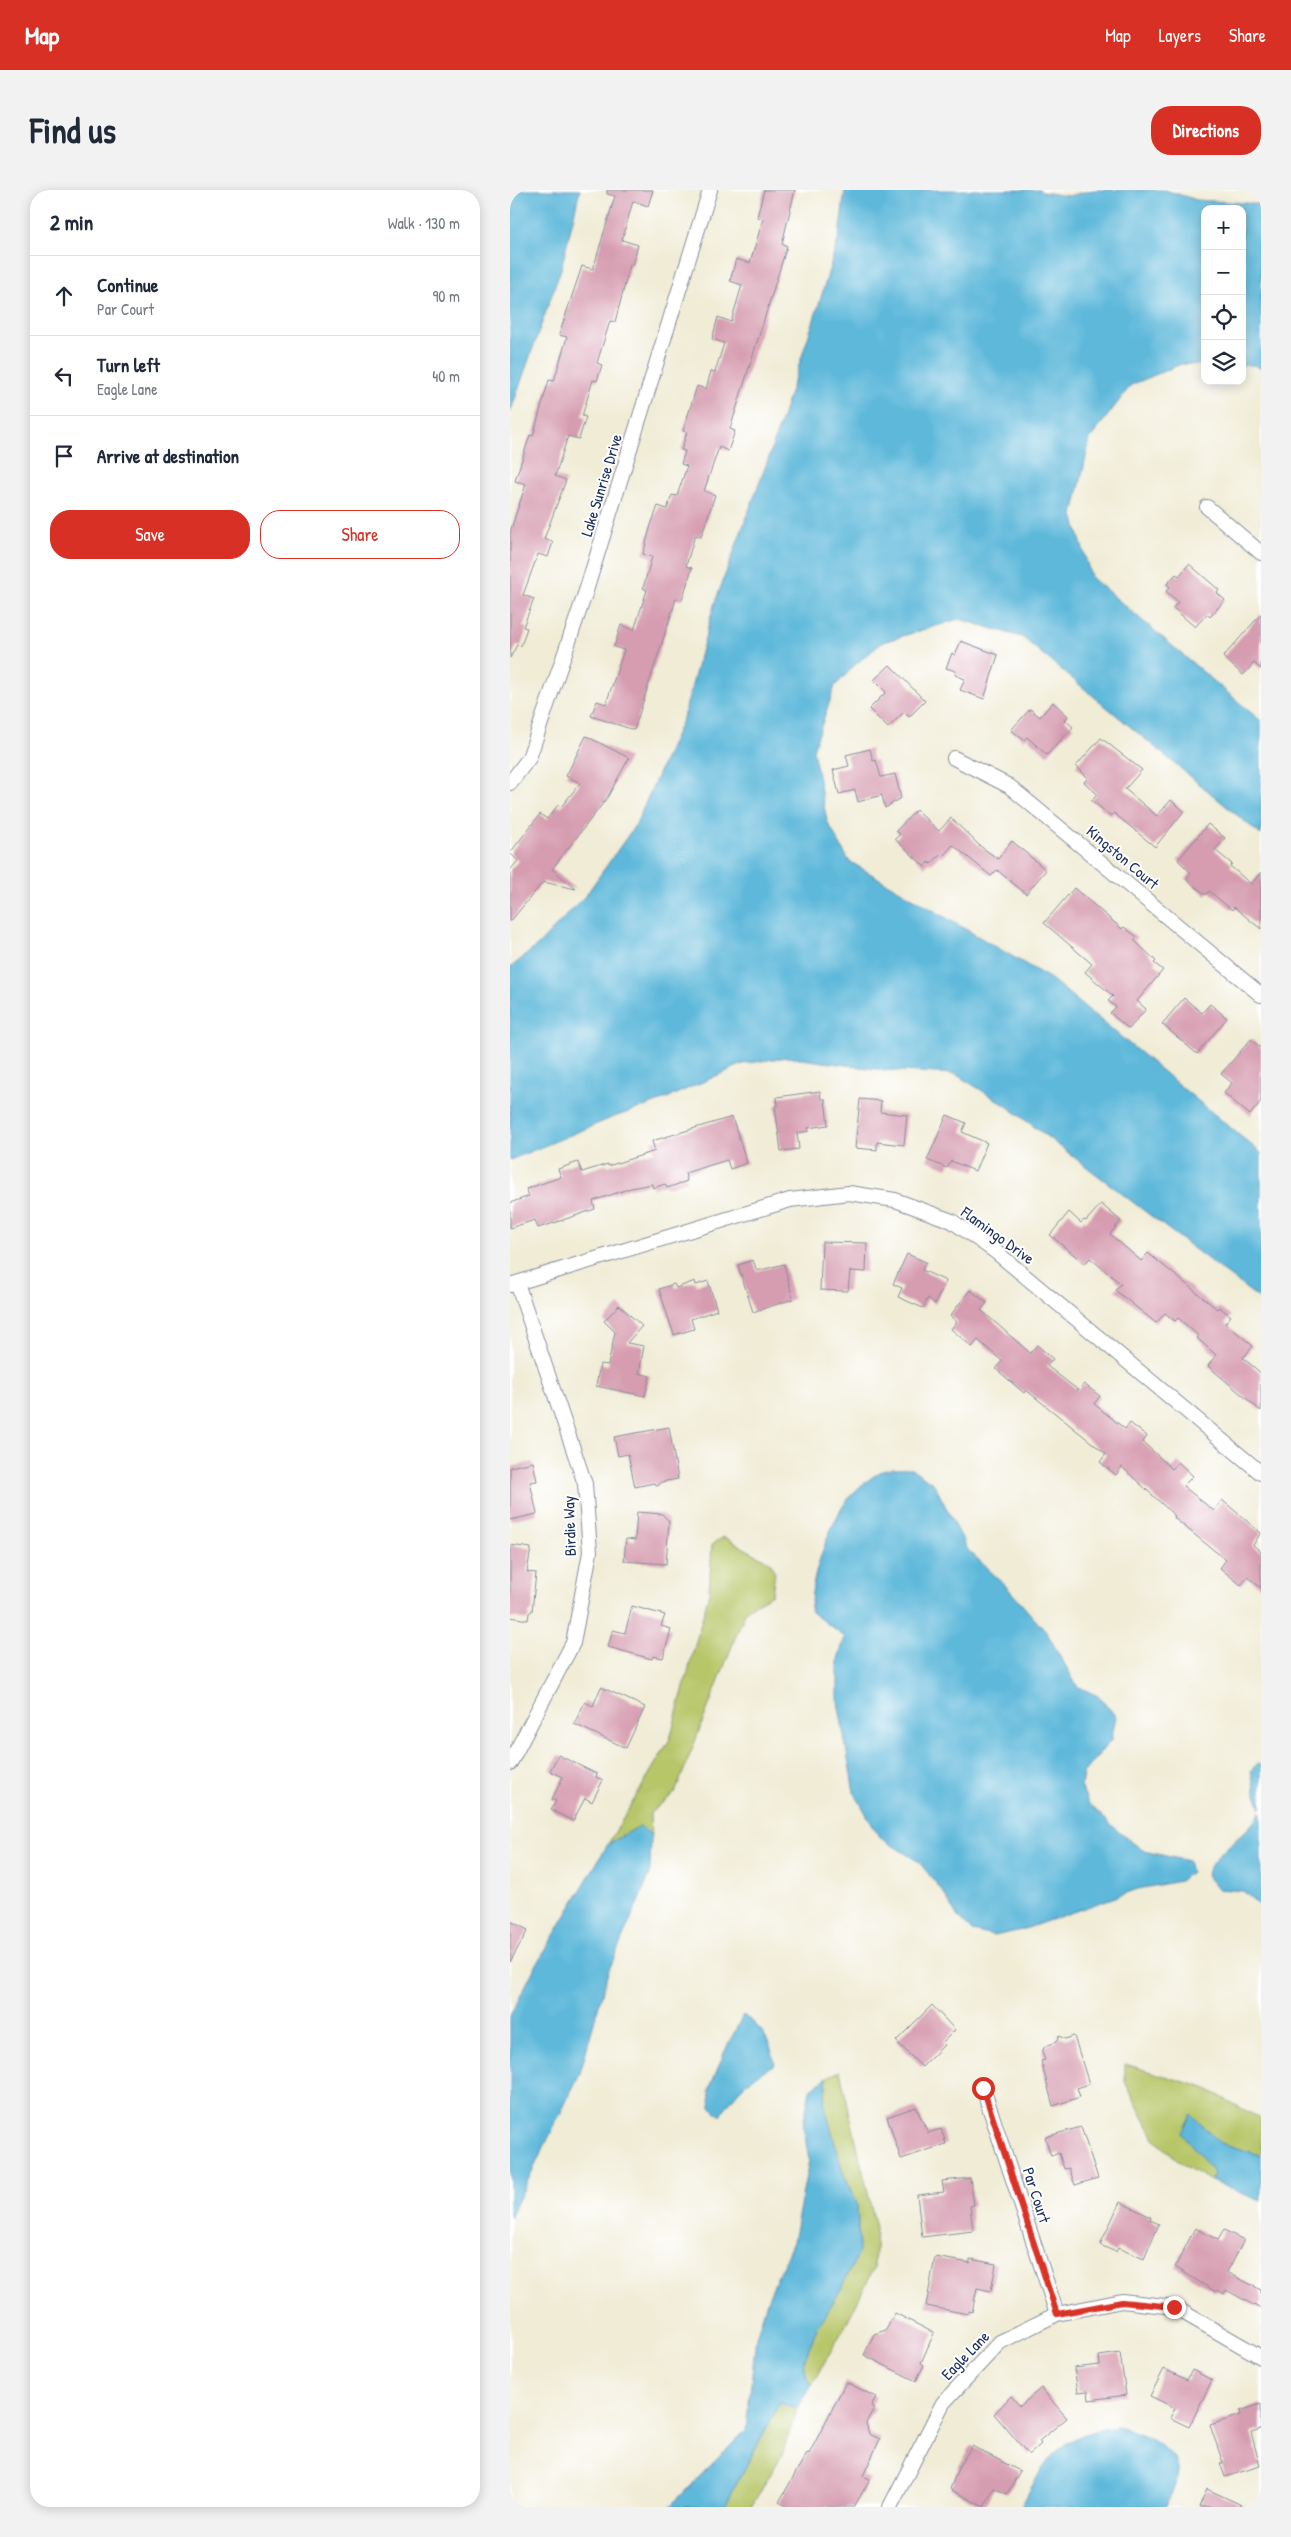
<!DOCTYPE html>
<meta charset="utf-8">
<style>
body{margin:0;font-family:"Patrick Hand",sans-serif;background:#f2f2f3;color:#1f2937}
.controls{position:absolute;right:15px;top:15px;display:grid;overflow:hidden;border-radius:10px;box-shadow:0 2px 12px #0003}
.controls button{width:45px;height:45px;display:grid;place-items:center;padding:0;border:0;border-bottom:1px solid #e0e1e3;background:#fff;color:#1f2937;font:25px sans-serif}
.stop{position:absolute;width:15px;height:15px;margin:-11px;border:4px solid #d93025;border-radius:50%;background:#fff}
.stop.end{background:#d93025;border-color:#fff;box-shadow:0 1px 5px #0008}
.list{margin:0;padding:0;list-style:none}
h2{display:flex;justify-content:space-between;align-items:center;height:65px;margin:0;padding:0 20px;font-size:21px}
h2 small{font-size:16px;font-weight:400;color:#747a83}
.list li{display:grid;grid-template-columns:32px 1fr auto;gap:15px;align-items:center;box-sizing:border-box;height:80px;padding:0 20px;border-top:1px solid #e0e1e3}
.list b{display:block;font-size:19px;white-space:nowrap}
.list p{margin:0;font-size:16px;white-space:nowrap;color:#747a83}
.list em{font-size:16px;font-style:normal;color:#747a83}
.actions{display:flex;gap:10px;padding:15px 20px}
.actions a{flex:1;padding:11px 0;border:1px solid #d93025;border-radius:20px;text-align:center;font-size:18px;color:#d93025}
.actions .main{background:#d93025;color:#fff}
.icon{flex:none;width:28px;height:28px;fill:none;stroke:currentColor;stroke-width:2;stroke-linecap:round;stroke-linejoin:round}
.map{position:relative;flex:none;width:751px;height:2317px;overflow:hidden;border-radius:20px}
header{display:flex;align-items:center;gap:30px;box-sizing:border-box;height:70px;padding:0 25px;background:#d93025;color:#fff}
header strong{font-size:24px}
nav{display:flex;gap:28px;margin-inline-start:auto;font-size:18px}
.intro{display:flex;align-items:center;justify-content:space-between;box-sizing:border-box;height:120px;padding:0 30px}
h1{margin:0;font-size:35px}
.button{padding:12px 22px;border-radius:20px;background:#d93025;color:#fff;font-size:18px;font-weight:700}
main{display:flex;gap:30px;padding:0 30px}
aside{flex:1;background:#fff;border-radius:20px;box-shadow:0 2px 12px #0003}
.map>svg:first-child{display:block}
.green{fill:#b7c668;stroke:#697a63}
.water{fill:#5db8da;stroke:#3c749c}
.building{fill:#d69cb0}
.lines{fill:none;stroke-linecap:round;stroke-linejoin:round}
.street-casing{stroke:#868e9a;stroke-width:16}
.street{stroke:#fff;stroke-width:14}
.route{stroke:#d93025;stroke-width:6}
.labels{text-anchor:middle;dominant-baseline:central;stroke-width:4;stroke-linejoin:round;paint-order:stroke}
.street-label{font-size:16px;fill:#1b2f5e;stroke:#fff}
</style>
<header>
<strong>Map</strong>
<nav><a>Map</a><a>Layers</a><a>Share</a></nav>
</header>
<div class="intro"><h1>Find us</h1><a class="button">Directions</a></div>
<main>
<aside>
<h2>2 min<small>Walk · 130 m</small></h2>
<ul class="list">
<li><svg class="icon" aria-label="ahead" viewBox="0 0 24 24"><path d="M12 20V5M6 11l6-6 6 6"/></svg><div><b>Continue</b><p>Par Court</p></div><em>90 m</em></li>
<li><svg class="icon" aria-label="left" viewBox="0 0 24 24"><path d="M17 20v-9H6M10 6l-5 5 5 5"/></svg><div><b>Turn left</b><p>Eagle Lane</p></div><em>40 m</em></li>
<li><svg class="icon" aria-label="arrive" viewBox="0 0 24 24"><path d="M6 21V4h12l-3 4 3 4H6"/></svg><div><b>Arrive at destination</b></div></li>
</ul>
<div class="actions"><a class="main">Save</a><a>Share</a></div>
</aside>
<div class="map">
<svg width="751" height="2317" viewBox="0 0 751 2317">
<rect width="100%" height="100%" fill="#fff"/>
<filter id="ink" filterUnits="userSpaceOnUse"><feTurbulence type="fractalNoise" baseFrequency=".02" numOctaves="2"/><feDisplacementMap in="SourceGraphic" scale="10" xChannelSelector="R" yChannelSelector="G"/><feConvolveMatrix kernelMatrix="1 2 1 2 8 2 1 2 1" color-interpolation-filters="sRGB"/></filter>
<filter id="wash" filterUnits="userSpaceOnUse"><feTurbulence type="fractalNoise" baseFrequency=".0096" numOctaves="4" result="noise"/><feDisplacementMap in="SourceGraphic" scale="20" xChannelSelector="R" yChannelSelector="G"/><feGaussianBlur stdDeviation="1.12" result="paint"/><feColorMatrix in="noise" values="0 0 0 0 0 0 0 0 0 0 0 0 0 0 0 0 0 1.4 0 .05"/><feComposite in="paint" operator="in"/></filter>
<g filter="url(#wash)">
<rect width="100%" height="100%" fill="#f0ecd6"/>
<path class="green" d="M 214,1347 L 260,1372 L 265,1383 L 262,1404 L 236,1420 L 165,1603 L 140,1623 L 141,1645 L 130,1636 L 98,1654 L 160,1549 L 199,1403 L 202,1354 Z
M 615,1874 L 695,1898 L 751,1929 L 751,1965 L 710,1953 L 681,1925 L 672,1943 L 704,1983 L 701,1991 L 675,1976 L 645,1950 L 615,1892 Z
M 330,1881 L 366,2038 L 364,2078 L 334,2138 L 301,2196 L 296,2185 L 294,2171 L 306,2140 L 331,2099 L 349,2061 L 347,2014 L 333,1982 L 314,1914 L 317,1887 Z
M 270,2213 L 287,2219 L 272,2265 L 241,2317 L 214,2317 Z"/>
<path class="water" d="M 0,0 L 70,0 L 51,79 L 0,223 Z
M 335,0 L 530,0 L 532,2 L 558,6 L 583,0 L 655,0 L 687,10 L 751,14 L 751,179 L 745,175 L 732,175 L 732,19 L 695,19 L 695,175 L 671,174 L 621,195 L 580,249 L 563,325 L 581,387 L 751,531 L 751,645 L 512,447 L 449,429 L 373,452 L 346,474 L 325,496 L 303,560 L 317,631 L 339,671 L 541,789 L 751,963 L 751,1110 L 497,916 L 445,884 L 373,880 L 277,867 L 233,874 L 148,912 L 104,927 L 0,970 L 0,778 L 28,755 L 76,705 L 126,634 L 173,528 L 204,415 L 260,264 L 310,111 L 329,46 Z
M 401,1278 L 424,1294 L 458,1360 L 495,1395 L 537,1443 L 567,1496 L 590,1507 L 606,1527 L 601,1550 L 573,1583 L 571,1596 L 578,1613 L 609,1642 L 634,1661 L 678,1671 L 681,1682 L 670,1691 L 628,1699 L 512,1740 L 484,1746 L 462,1741 L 446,1725 L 433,1702 L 409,1672 L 369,1647 L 344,1602 L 328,1512 L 328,1469 L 335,1447 L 301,1422 C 299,1392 319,1334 338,1309 C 344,1301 361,1287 370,1282 C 378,1278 392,1279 401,1278 Z
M 749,1572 L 751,1574 L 751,1619 L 744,1598 L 741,1580 Z
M 751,1621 L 751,1717 L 733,1701 L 708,1699 L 696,1685 C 707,1657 738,1647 751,1621 Z
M 130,1636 L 141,1645 L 140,1684 L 98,1782 L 70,1883 L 0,2027 L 0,1826 L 24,1779 L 98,1654 Z
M 233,1825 C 253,1838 260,1850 265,1874 C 239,1889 226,1900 211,1926 L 201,1917 L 199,1900 L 214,1863 Z
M 317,1887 L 314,1914 L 333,1982 L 347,2014 L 349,2061 L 331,2099 L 306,2140 L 294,2171 L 296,2185 L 301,2196 L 287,2219 L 270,2213 L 214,2317 L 159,2317 L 236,2240 L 246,2147 L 258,2108 L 283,2052 L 299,1970 L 293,1935 L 300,1900 Z
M 681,1924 L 710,1953 L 751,1965 L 751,2011 L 701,1991 L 704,1983 L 672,1943 Z
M 606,2237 C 624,2240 666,2257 668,2279 C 668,2292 661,2305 656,2317 L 511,2317 C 536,2269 549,2244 606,2237 Z"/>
<g id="blocks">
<path class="building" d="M 97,0 L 143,0 L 138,16 L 123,11 L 112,50 L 128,55 L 122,75 L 120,75 L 105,132 L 100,131 L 87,173 L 92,175 L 87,191 L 83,190 L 72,226 L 76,227 L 69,249 L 58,246 L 45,286 L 56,290 L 34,349 L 43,352 L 38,367 L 28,364 L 13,405 L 24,409 L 13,437 L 17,438 L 11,456 L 7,455 L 0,468 L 0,342 L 16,294 L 5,291 L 20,245 L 23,246 L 39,190 L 44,191 L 57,147 L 49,145 L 72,76 L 83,79 L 105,6 L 97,4 Z
M 254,0 L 285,0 L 272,54 L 277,56 L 220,239 L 225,241 L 218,261 L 209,257 L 194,301 L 205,305 L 191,347 L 185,345 L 176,376 L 182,378 L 172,410 L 166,409 L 124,540 L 81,526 L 87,511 L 96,514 L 114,460 L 104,457 L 111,435 L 124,440 L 137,400 L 133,398 L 142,367 L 133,364 L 141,335 L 148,316 L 157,319 L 162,305 L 167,306 L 177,276 L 171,274 L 175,261 L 171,260 L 177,242 L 173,241 L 187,196 L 196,199 L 201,181 L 205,182 L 214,153 L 202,149 L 208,127 L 221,132 L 232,95 L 220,91 L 226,69 L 240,73 L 253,29 L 247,27 Z
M 679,374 L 709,400 L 707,403 L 715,410 L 700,427 L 697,424 L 685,437 L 663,418 L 668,412 L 656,401 L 660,397 L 657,394 L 666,384 L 669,386 Z
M 751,424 L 751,479 L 744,473 L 733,485 L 713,467 Z
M 451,451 L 488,465 L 474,509 L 450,500 L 455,489 L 445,485 L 446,481 L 436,478 L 442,463 L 445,465 Z
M 380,475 L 415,511 L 399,527 L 394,522 L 378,538 L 359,519 L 376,502 L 364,490 Z
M 543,512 L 558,526 L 555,530 L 563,537 L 537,565 L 517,547 L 514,550 L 501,540 L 520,519 L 530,527 Z
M 76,546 L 119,568 L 97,608 L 42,679 L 66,699 L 33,692 L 0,732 L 0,680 L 8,671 L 0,663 L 30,624 L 37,629 L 48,615 L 51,617 L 70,593 L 56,586 Z
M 591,548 L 632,580 L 615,599 L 647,626 L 661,610 L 674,621 L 645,657 L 604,623 L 601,626 L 581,610 L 587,604 L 574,592 L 578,588 L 566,576 Z
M 360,559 L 363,571 L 366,570 L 371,587 L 385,584 L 391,608 L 375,618 L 372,605 L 348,612 L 345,600 L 329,604 L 323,580 L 339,576 L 336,565 Z
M 406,620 L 429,641 L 441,628 L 470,656 L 488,669 L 502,651 L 536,680 L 516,704 L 487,680 L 481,686 L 443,655 L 432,667 L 430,665 L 421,674 L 419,672 L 415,677 L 385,649 L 390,644 L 386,641 Z
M 698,634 L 715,648 L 705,660 L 722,674 L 720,676 L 741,694 L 751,682 L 751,739 L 724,717 L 722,720 L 699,701 L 696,705 L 676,689 L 681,683 L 668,670 Z
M 564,698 L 612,739 L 614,737 L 627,747 L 624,750 L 646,771 L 644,773 L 653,780 L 627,811 L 636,819 L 619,839 L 600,823 L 606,817 L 598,811 L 603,806 L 575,782 L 582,774 L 534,733 Z
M 674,808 L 692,823 L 700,814 L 717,828 L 687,864 L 652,834 Z
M 741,849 L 751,858 L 751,911 L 740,925 L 714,903 L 722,893 L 711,884 Z
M 310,901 L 311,909 L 315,909 L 318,935 L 298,938 L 299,941 L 287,943 L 289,959 L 271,961 L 265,916 L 268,915 L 267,907 Z
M 350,909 L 371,911 L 370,922 L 397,925 L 394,955 L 367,952 L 367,960 L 345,958 Z
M 437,925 L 456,933 L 452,942 L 477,953 L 465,981 L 441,971 L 437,978 L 417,970 Z
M 222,927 L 237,973 L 220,979 L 217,970 L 175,983 L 177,991 L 157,998 L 155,994 L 143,998 L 142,994 L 121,998 L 83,1011 L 85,1019 L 47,1032 L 28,1038 L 25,1030 L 0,1038 L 0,1013 L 19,1006 L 16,999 L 51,987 L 48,979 L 68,972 L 72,982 L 98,974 L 98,976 L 145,961 L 142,951 Z
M 591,1014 L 611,1031 L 600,1044 L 631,1071 L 638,1063 L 707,1119 L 709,1117 L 721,1126 L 715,1133 L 743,1156 L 733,1168 L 751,1183 L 751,1221 L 698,1176 L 706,1165 L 687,1148 L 689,1146 L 668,1128 L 665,1131 L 655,1123 L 646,1133 L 605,1100 L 611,1094 L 580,1068 L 575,1074 L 540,1045 L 559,1022 L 571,1033 L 574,1030 L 576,1031 Z
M 312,1052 L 357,1053 L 356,1082 L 340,1081 L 338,1101 L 310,1100 Z
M 397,1064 L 416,1072 L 412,1080 L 436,1091 L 425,1114 L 418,1108 L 413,1118 L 388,1107 L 392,1098 L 383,1094 Z
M 243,1070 L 247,1081 L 274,1074 L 283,1109 L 243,1122 L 228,1075 Z
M 185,1091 L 186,1095 L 198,1091 L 207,1120 L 181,1129 L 184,1139 L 164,1145 L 149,1099 L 164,1094 L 166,1098 Z
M 460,1100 L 477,1113 L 471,1120 L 520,1163 L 527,1155 L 543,1169 L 537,1176 L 568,1200 L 574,1194 L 590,1206 L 584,1214 L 615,1239 L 620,1233 L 637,1246 L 633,1252 L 662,1279 L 668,1272 L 683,1286 L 673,1296 L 704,1321 L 712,1310 L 751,1343 L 743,1355 L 751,1362 L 751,1398 L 738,1387 L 731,1395 L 710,1378 L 716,1370 L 664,1328 L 665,1326 L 612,1277 L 606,1285 L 590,1272 L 596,1264 L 516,1200 L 514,1203 L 486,1179 L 492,1171 L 468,1150 L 462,1157 L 441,1139 L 447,1132 L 440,1126 Z
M 109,1115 L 132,1136 L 117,1153 L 134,1156 L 129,1183 L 140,1186 L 135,1206 L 86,1196 L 90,1174 L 98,1175 L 105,1142 L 94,1131 Z
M 159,1237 L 168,1289 L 151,1292 L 148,1296 L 144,1293 L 125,1297 L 118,1264 L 108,1266 L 104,1247 Z
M 23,1272 L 27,1291 L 20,1292 L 27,1324 L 0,1330 L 0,1277 Z
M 127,1322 L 152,1324 L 159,1331 L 156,1374 L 114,1371 L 116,1349 L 125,1350 Z
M 0,1355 L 21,1358 L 17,1382 L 26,1383 L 22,1421 L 19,1423 L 18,1430 L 0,1427 Z
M 122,1416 L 155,1425 L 151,1436 L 161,1439 L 153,1468 L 143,1466 L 142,1469 L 98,1457 L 103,1440 L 115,1443 Z
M 91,1497 L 135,1517 L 116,1558 L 64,1534 L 75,1512 L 83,1516 Z
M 48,1565 L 87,1584 L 86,1587 L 93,1590 L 82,1612 L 75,1608 L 63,1631 L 41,1620 L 46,1611 L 42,1609 L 53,1587 L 40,1581 Z
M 0,1731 L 18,1740 L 0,1772 Z
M 422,1815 L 445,1840 L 433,1852 L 435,1854 L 412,1877 L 386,1851 Z
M 549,1846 L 555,1849 L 564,1846 L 579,1894 L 567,1898 L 570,1907 L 543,1916 L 531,1871 L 535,1870 L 532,1862 L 535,1856 L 546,1852 Z
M 406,1917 L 418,1943 L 431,1939 L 436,1954 L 391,1969 L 377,1927 Z
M 571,1937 L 588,1988 L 565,1995 L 559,1978 L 554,1979 L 549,1963 L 541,1966 L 535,1947 Z
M 460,1988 L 464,2015 L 460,2016 L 463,2041 L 412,2047 L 407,2005 L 434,2002 L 432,1991 Z
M 610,2012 L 641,2027 L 640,2030 L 649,2034 L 634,2069 L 608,2058 L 606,2062 L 590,2055 Z
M 685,2038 L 708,2050 L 714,2040 L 734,2050 L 717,2082 L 751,2100 L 751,2119 L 716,2100 L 714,2104 L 707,2100 L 706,2102 L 665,2077 Z
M 425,2067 L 460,2073 L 460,2069 L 486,2074 L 481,2101 L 467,2098 L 462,2122 L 459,2121 L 458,2124 L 416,2116 Z
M 385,2123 L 424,2143 L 411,2173 L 414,2175 L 406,2191 L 354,2165 L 364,2144 L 376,2140 Z
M 610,2163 L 616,2205 L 579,2210 L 578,2201 L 568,2202 L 564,2178 L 590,2175 L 589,2166 Z
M 654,2179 L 677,2190 L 682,2180 L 702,2190 L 679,2237 L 660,2228 L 665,2218 L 640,2206 Z
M 336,2192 L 366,2207 L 361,2216 L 364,2218 L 356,2233 L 359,2244 L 370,2249 L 353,2286 L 360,2289 L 344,2317 L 278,2317 L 269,2312 L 297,2263 L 299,2264 Z
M 531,2198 L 557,2228 L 529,2251 L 531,2254 L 519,2265 L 484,2224 L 501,2206 L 510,2216 Z
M 751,2214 L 751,2239 L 741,2242 L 750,2276 L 715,2287 L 710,2273 L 713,2273 L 700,2235 L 731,2225 L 730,2221 Z
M 462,2256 L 510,2281 L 497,2304 L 484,2298 L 474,2317 L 440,2299 L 449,2276 Z
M 697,2299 L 736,2317 L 689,2317 Z"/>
</g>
</g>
<g filter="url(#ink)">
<use href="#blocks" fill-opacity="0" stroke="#868e9a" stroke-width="1"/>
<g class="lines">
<g class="street-casing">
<path id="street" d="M 697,317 L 751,363
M 444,568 L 499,596 L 751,805
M 0,593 L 19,568 L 76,401 L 200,0
M 0,1095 L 280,1010 L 339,1003 L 385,1010 L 442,1031 L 486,1062 L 751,1283
M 0,1573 L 63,1453 L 80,1362 L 75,1294 L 7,1093
M 473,1898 L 547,2124
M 380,2317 L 433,2213 L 490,2152 L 547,2124 L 612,2111 L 664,2117 L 751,2167"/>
</g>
<use href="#street" class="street"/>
</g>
</g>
<g class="lines" filter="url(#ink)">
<path class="route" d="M 473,1898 L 547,2124 L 612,2112 L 664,2117"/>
</g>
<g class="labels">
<g class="street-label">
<text transform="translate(91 295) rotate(-73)">Lake Sunrise Drive</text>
<text transform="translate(613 667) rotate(40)">Kingston Court</text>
<text transform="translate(488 1045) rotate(36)">Flamingo Drive</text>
<text transform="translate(59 1336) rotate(-92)">Birdie Way</text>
<text transform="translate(527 2005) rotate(72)">Par Court</text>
<text transform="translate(455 2165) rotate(-46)">Eagle Lane</text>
</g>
</g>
</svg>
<div class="controls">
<button>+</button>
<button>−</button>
<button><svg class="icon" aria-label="locate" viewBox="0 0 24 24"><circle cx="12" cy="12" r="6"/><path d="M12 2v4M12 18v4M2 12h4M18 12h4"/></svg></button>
<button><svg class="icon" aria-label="layers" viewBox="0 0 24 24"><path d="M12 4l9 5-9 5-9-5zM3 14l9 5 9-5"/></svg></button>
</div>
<div class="stop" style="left:473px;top:1898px"></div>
<div class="stop end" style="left:664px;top:2117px"></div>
</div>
</main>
